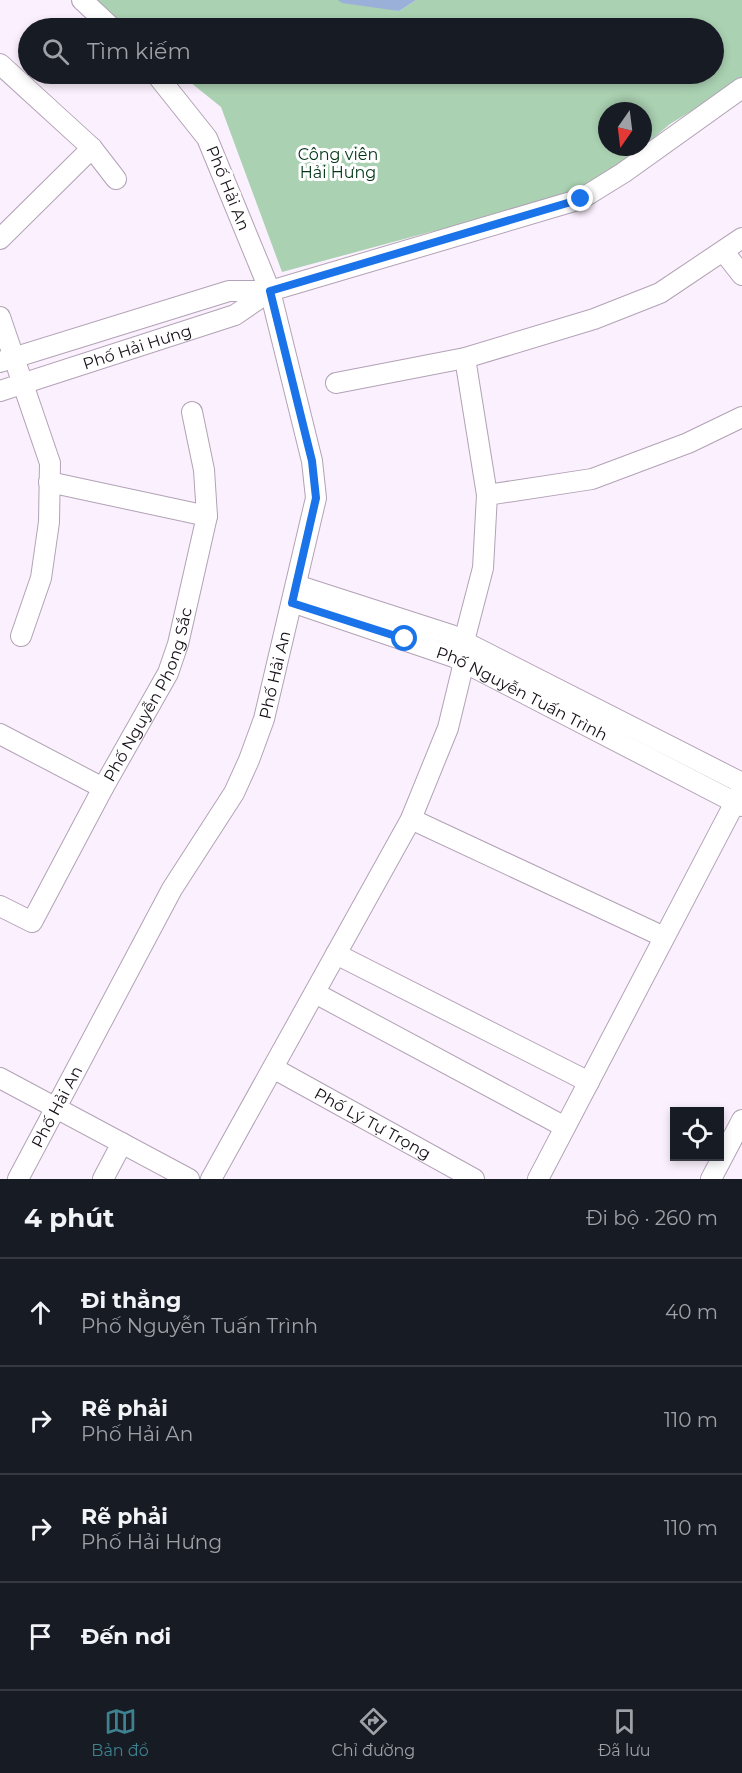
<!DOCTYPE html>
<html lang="vi">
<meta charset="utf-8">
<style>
body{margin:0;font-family:Montserrat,sans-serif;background:#242831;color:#f1f3f6}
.controls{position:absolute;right:18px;bottom:18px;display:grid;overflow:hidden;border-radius:0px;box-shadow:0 3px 9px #0003}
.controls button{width:54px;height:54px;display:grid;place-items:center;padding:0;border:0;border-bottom:2px solid #363941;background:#171b24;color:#f1f3f6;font:30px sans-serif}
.compass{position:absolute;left:598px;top:102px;width:54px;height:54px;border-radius:50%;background:#171b24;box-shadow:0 3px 9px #0003;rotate:194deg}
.stop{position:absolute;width:18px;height:18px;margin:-14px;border:4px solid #1a73e8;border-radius:50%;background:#fff}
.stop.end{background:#1a73e8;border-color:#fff;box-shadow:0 2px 6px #0008}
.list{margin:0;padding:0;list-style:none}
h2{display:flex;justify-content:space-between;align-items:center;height:78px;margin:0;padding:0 24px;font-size:26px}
h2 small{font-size:20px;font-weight:400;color:#9ea1a6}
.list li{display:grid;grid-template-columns:39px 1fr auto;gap:18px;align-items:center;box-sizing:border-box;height:108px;padding:0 24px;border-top:2px solid #363941}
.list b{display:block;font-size:22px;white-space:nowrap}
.list p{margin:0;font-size:20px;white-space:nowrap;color:#9ea1a6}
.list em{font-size:20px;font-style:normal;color:#9ea1a6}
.icon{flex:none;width:33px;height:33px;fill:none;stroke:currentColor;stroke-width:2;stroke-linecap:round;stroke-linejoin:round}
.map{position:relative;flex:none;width:742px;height:1179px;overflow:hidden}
.search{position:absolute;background:#171b24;box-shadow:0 3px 9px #0003;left:18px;right:18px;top:18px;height:66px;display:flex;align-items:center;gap:15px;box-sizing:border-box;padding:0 21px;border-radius:33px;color:#9ea1a6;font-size:22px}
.sheet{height:510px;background:#171b24}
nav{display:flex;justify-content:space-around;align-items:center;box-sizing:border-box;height:84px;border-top:2px solid #363941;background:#171b24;font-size:16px;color:#9ea1a6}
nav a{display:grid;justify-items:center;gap:3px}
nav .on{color:#3e8290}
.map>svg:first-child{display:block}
.green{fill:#aad1b2;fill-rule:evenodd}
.water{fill:#9ab0d9}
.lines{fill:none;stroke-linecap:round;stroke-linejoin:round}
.minor-casing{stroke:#b2a2b6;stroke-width:22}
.minor{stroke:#fff;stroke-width:20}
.route{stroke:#1a73e8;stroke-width:8}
.labels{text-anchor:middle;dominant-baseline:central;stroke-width:6;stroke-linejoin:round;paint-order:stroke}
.park-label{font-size:16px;fill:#023516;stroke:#fff}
.street-label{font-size:16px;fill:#150f16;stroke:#fff}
</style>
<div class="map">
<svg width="742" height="1179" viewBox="0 0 742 1179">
<rect width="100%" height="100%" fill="#fbf0fd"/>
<path class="green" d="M 87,0 L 350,0 L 399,11 L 416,0 L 742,0 L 742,80 L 670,124 L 581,199 L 430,232 L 282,272 L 221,107 L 180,74 L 714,74 L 714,28 L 123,28 ZM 607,111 L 643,111 L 643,147 L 607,147 Z"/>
<path class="water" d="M 338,0 L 416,0 L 399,11 L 342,3 Z"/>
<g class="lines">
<g class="minor-casing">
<g id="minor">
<path d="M 82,0 L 112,28"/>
<path d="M 0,64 L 92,148 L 116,179"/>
<path d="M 0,239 L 92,148"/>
<path d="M 724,252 L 742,275"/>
<path d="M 0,317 L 50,463 L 49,522 L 41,578 L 21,636"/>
<path d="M 0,362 L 229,291 L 270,291 L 581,199 L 623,173 L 742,88"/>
<path d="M 336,383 L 465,358 L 594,319 L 660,293 L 742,238"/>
<path id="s1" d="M 0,391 L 235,315 L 270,291"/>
<path d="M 49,482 L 207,516"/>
<path d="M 487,495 L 592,479 L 688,443 L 742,417"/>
<path d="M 296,585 L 451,635 L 742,783"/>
<path id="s2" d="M 292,602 L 454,657 L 742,806"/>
<path d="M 0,734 L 103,788"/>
<path d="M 411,819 L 664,937"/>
<path id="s3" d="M 0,906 L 32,922 L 103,788 L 168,673 L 178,644 L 207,516 L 204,470 L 192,412"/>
<path d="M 336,954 L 589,1082"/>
<path d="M 315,993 L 565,1127"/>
<path id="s4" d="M 273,1068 L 474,1179"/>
<path d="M 0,1078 L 189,1179"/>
<path id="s5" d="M 18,1179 L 172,889 L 234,793 L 249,760 L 264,719 L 316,498 L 312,461 L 270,291 L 207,138 L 156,74"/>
<path d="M 103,1179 L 122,1143"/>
<path d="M 211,1179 L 411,819 L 448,728 L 464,662 L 464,641 L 483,568 L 487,495 L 465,358"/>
<path d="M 538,1179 L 741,791"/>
<path d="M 711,1179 L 742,1120"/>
</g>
</g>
<use href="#minor" class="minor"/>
</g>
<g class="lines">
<path class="route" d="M 405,639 L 292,603 L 316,498 L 312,461 L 270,291 L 581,199"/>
</g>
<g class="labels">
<g class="park-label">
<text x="338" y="154">Công viên<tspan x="338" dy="18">Hải Hưng</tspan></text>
</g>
<g class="street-label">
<text transform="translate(228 188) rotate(68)">Phố Hải An</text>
<text stroke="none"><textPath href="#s1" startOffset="144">Phố Hải Hưng</textPath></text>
<text stroke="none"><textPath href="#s5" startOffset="568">Phố Hải An</textPath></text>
<text stroke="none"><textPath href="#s3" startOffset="292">Phố Nguyễn Phong Sắc</textPath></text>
<text stroke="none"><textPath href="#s2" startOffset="248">Phố Nguyễn Tuấn Trình</textPath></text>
<text stroke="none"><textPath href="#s5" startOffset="82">Phố Hải An</textPath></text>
<text stroke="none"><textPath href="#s4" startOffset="114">Phố Lý Tự Trọng</textPath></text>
</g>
</g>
</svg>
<div class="controls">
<button><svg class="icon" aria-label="locate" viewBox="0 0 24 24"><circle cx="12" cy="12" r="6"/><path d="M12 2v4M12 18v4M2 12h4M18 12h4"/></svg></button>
</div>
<svg class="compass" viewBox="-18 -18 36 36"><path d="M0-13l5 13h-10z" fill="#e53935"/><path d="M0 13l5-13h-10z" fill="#9ea1a6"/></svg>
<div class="stop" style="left:405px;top:639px"></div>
<div class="stop end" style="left:581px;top:199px"></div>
<div class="search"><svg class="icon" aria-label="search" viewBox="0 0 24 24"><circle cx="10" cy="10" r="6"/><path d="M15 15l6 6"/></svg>Tìm kiếm</div>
</div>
<section class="sheet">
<h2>4 phút<small>Đi bộ · 260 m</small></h2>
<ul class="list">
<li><svg class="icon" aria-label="ahead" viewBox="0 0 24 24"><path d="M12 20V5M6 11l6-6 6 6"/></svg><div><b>Đi thẳng</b><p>Phố Nguyễn Tuấn Trình</p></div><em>40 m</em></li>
<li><svg class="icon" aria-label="right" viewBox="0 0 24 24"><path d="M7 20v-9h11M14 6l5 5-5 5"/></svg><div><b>Rẽ phải</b><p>Phố Hải An</p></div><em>110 m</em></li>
<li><svg class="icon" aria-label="right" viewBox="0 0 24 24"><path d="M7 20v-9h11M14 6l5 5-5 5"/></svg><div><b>Rẽ phải</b><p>Phố Hải Hưng</p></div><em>110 m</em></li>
<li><svg class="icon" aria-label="arrive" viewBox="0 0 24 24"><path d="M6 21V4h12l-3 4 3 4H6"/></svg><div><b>Đến nơi</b></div></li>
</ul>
</section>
<nav>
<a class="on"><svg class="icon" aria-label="map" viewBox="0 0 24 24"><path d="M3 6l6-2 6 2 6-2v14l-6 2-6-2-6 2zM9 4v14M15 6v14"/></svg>Bản đồ</a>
<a><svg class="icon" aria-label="directions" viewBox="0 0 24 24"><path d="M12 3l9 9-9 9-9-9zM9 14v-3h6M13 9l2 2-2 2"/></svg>Chỉ đường</a>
<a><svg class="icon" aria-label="saved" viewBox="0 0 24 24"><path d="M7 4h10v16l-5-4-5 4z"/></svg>Đã lưu</a>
</nav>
